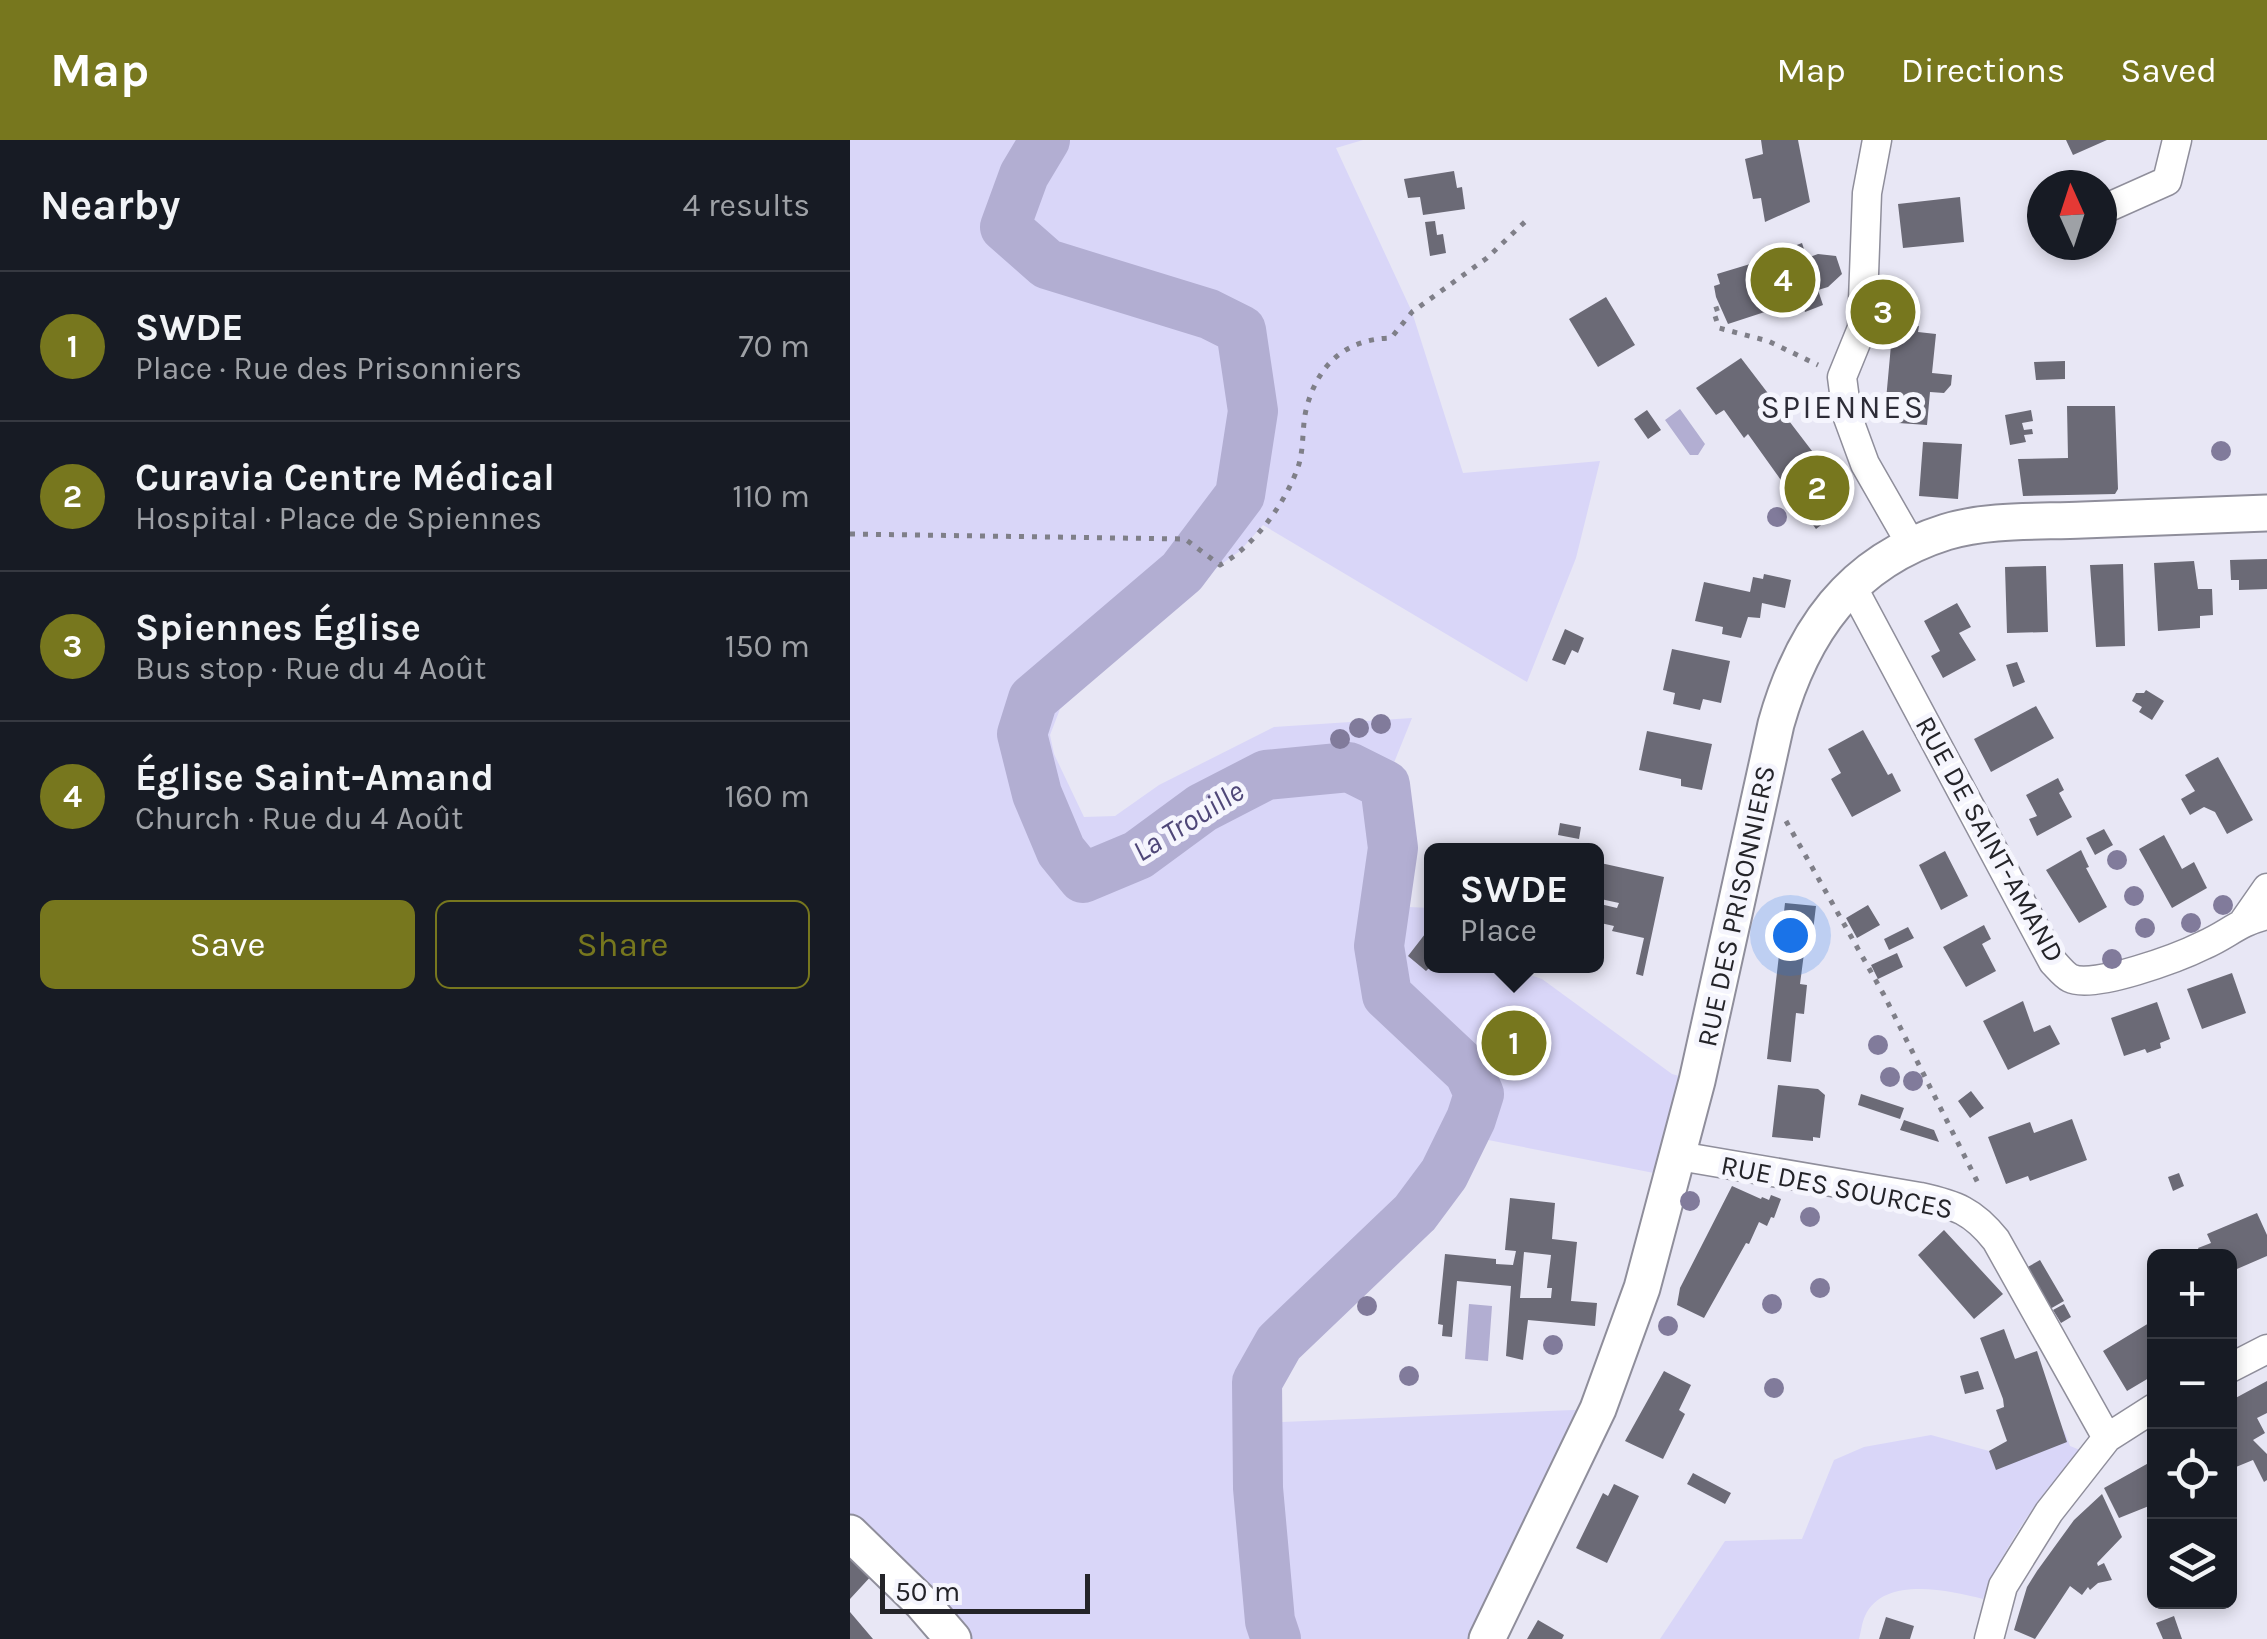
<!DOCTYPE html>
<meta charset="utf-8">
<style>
body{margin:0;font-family:Karla,sans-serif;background:#20242c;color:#f1f3f6}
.controls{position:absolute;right:30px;bottom:30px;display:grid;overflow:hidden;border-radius:15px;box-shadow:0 5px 15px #0003}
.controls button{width:90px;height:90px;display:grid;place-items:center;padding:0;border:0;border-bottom:2px solid #363941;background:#171b24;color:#f1f3f6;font:50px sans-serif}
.compass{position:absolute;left:1177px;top:30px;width:90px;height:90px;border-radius:50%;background:#171b24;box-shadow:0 5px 15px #0003;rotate:357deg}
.scale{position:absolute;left:30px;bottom:25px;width:210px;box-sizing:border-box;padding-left:10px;border:5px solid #242429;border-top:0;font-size:28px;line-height:35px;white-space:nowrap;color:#242429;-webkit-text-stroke:8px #f5f5fd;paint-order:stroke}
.you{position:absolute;left:940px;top:795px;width:35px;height:35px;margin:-25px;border:8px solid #fff;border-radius:50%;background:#1a73e8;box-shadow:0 0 0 15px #1a73e833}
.badge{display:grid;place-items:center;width:65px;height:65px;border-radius:50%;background:#77771e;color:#fff;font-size:32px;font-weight:700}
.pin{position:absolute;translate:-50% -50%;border:5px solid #fff;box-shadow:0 2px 10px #0006}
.popup{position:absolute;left:574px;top:703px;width:180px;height:130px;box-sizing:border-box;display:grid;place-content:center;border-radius:15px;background:#171b24;filter:drop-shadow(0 2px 8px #0005);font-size:32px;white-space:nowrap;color:#9ea1a6}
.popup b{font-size:38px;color:#f1f3f6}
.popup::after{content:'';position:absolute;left:50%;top:100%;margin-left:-20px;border:20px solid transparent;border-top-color:#171b24}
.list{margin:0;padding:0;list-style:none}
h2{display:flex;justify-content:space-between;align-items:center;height:130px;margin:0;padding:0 40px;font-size:42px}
h2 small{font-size:32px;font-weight:400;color:#9ea1a6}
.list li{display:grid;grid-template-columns:65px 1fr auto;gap:30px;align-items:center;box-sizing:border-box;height:150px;padding:0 40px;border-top:2px solid #363941}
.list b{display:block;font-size:38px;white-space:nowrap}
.list p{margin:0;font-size:32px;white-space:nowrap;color:#9ea1a6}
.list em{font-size:32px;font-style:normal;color:#9ea1a6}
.actions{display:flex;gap:20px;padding:30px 40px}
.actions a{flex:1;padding:22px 0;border:2px solid #77771e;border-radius:15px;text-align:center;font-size:35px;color:#77771e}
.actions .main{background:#77771e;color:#fff}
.icon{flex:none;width:55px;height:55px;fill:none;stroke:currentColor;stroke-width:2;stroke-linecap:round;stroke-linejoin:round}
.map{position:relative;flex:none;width:1417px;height:1499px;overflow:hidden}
header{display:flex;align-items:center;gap:60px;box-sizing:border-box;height:140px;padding:0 50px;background:#77771e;color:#fff}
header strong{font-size:48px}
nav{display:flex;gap:55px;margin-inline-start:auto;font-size:35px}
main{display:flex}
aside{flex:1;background:#171b24}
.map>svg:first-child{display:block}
.green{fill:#d9d6f8}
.water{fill:#b2aed2}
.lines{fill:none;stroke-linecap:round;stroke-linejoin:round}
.stream{stroke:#b2aed2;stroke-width:9}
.river{stroke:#b2aed2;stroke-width:50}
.building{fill:#6b6a76;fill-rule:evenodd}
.minor-casing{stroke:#8f8e9b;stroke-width:31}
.tertiary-casing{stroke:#8f8e9b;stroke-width:39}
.path{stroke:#7f7f88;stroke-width:5;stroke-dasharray:5 8;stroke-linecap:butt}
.minor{stroke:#fff;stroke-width:28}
.tertiary{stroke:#fff;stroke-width:35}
.tree{fill:#817b9b}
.labels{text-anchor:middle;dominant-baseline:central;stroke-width:10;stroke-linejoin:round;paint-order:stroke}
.street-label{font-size:28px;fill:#242429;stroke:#f5f5fd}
.water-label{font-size:30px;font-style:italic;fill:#4f4778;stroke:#f5f5fd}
.quarter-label{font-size:32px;letter-spacing:2.5px;fill:#2d2c37;stroke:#f5f5fd}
</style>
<header>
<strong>Map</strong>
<nav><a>Map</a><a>Directions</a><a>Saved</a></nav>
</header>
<main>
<aside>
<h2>Nearby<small>4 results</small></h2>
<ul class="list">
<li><span class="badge">1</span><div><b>SWDE</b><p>Place · Rue des Prisonniers</p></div><em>70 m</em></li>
<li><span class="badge">2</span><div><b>Curavia Centre Médical</b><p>Hospital · Place de Spiennes</p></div><em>110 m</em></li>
<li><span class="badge">3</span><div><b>Spiennes Église</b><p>Bus stop · Rue du 4 Août</p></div><em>150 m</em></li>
<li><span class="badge">4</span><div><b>Église Saint-Amand</b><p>Church · Rue du 4 Août</p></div><em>160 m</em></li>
</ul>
<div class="actions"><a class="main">Save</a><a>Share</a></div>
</aside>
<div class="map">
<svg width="1417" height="1499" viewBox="0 0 1417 1499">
<rect width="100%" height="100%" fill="#e8e7f5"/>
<path class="green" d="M 0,0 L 513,0 L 486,8 L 562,172 L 613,333 L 750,321 L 726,418 L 677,542 L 413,385 L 390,411 L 370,425 L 210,569 L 200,595 L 204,614 L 234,677 L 265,676 L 309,645 L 424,587 L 562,578 L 535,645 L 543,708 L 533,781 L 559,767 L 581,768 L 582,826 L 653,826 L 692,839 L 822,934 L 847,941 L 824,1037 L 613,995 C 568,1084 501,1137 429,1203 L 423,1253 L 408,1283 L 748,1269 L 637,1499 L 103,1499 L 0,1393 Z
M 1214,1290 L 1220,1306 L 1230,1310 C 1187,1360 1159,1397 1133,1459 C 1100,1451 1034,1435 1015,1476 C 1012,1482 1011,1492 1009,1499 L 810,1499 L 875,1401 L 952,1399 L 984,1320 L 1014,1307 L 1081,1295 L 1150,1314 Z"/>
<path class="water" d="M 830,269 L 855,304 L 848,315 L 840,315 L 815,280 Z
M 619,1164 L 642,1166 L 638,1221 L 615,1219 Z"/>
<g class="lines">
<path class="stream" d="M 623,942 L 658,911"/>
<path class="river" d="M 195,0 L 174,35 L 155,87 L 197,124 L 359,174 L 391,190 L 403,271 L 390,355 L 332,432 L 183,559 L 172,594 L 187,654 L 211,711 L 233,738 L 288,715 L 352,668 L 416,635 L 499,627 L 535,645 L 543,708 L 529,806 L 537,855 L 619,932 L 629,954 L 621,979 L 594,1034 L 565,1073 L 429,1203 L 407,1242 L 408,1348 L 420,1481 L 426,1499"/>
</g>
<path class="building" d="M 911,0 L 948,0 L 960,62 L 915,82 L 911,58 L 903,59 L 895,19 L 913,14 Z
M 1216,0 L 1257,0 L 1223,15 Z
M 604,31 L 607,48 L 612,47 L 615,69 L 573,75 L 570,57 L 558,58 L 554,39 Z
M 1110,57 L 1114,102 L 1053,108 L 1048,64 Z
M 585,81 L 587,95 L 593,94 L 596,113 L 580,116 L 575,82 Z
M 952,103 L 957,118 L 968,114 L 986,116 L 992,134 L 978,147 L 968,150 L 973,165 L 955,172 L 951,160 L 878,184 L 866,157 L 864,146 L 870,144 L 867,134 L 937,113 L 936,109 Z
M 756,157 L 785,205 L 748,227 L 719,179 Z
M 1043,183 L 1069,186 L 1068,192 L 1086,194 L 1082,233 L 1102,235 L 1101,245 L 1094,253 L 1080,252 L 1077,285 L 1034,282 Z
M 891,218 L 1001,362 L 966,389 L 898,294 L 894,298 L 874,270 L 866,275 L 846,248 Z
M 1215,221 L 1215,239 L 1186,240 L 1184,222 Z
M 1217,266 L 1265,266 L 1268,349 L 1265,354 L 1173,356 L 1168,319 L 1218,318 Z
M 797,270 L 811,290 L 798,299 L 784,279 Z
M 1181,270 L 1183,281 L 1172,283 L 1174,290 L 1182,289 L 1183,294 L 1174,295 L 1176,302 L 1160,305 L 1155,275 Z
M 1073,302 L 1112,304 L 1108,359 L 1069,356 Z
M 1417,419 L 1417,449 L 1389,450 L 1389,440 L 1381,440 L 1380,420 Z
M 1344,421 L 1348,449 L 1362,449 L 1363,475 L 1350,476 L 1350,488 L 1308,491 L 1304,423 Z
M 1273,424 L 1275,506 L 1246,507 L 1240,425 Z
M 1196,426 L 1198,492 L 1157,493 L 1155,427 Z
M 914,434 L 941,440 L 935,468 L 912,463 L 910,478 L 898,477 L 891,498 L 872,494 L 873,487 L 845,481 L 854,442 L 900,452 L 903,437 L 913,439 Z
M 1107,463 L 1121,487 L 1109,493 L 1126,520 L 1093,538 L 1081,516 L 1090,511 L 1074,481 Z
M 715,489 L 734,498 L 728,513 L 722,510 L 715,525 L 702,520 Z
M 822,509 L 880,521 L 871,563 L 853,559 L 850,570 L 823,564 L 825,553 L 813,550 Z
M 1167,522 L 1175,542 L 1163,547 L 1156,525 Z
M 1296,550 L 1314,561 L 1302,580 L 1289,572 L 1292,567 L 1282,561 L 1286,553 L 1294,553 Z
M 1186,566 L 1204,598 L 1141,632 L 1124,599 Z
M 1013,590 L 1038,635 L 1042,633 L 1051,651 L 1002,677 L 981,639 L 991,633 L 978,609 Z
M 797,591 L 862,604 L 852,650 L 831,646 L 831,639 L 789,630 Z
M 1368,617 L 1403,680 L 1377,694 L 1365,672 L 1354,667 L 1340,675 L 1331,659 L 1345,651 L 1335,635 Z
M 1208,638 L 1214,650 L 1209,653 L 1222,677 L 1187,696 L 1179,679 L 1187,676 L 1176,655 Z
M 710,683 L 731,687 L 729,699 L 708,695 Z
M 1254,689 L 1263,705 L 1245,715 L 1236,698 Z
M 1314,695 L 1332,729 L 1344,722 L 1357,748 L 1322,768 L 1289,709 Z
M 1231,710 L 1239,727 L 1236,728 L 1257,767 L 1229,783 L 1196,730 Z
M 1095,711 L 1118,756 L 1091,770 L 1069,725 Z
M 746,722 L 814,737 L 793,836 L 786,834 L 794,798 L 762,791 L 764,786 L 746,782 L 750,764 L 767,768 L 769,763 L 746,758 Z
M 935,763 L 966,766 L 962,799 L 956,798 L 950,844 L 957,845 L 954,874 L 946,873 L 941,922 L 917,919 Z
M 1018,765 L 1030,785 L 1007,798 L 996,778 Z
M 582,785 L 582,825 L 576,831 L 558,816 Z
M 1134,785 L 1141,799 L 1132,804 L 1146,831 L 1116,847 L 1093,807 Z
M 1058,787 L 1064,798 L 1039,810 L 1034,799 Z
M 1047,813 L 1053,827 L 1028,839 L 1021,825 Z
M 1382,833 L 1396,873 L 1352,889 L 1337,849 Z
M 1173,861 L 1184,892 L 1200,885 L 1210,904 L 1158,930 L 1133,881 Z
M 1307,862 L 1320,899 L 1310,903 L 1311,908 L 1297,913 L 1295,909 L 1274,916 L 1261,878 Z
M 928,945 L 968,949 L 975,955 L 970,998 L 963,997 L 963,1001 L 922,997 Z
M 1121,951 L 1134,968 L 1120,978 L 1108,961 Z
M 1011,954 L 1054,968 L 1050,979 L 1008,965 Z
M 1222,979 L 1237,1020 L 1180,1041 L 1178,1036 L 1156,1044 L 1138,997 L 1180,982 L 1184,993 Z
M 1054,980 L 1084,990 L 1089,1002 L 1050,990 Z
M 1329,1033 L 1334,1046 L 1323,1051 L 1318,1037 Z
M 882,1046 L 911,1059 L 912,1057 L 919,1060 L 921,1055 L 931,1059 L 924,1078 L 921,1077 L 917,1086 L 909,1082 L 899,1104 L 896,1103 L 854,1178 L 827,1165 L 830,1148 Z
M 660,1058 L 705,1063 L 702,1099 L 727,1102 L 721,1161 L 747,1163 L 745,1186 L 678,1180 L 673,1220 L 656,1216 L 661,1146 L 607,1141 L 602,1197 L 592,1196 L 593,1185 L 588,1184 L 595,1114 L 646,1119 L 646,1124 L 663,1125 L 666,1111 L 655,1110 ZM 674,1112 L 701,1115 L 697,1148 L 702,1148 L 701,1158 L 670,1158 Z
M 1407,1073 L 1417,1095 L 1417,1116 L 1380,1132 L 1380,1116 L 1351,1116 L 1348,1108 L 1361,1103 L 1357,1094 Z
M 1094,1090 L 1153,1154 L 1124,1179 L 1068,1115 Z
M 1190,1120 L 1214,1161 L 1200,1169 L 1176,1128 Z
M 1214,1164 L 1221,1177 L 1211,1183 L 1203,1170 Z
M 1304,1180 L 1304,1235 L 1277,1251 L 1253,1211 Z
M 1154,1189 L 1165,1219 L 1187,1211 L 1217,1302 L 1146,1330 L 1139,1311 L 1157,1301 L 1146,1270 L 1154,1267 L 1153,1259 L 1130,1198 Z
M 814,1231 L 841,1245 L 829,1270 L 835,1274 L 813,1319 L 775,1301 Z
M 1128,1231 L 1134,1249 L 1115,1254 L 1110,1236 Z
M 1417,1241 L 1417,1273 L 1407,1278 L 1415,1293 L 1403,1300 L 1417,1314 L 1417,1340 L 1414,1342 L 1403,1320 L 1381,1329 L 1380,1327 L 1380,1261 Z
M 1304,1320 L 1304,1364 L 1269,1378 L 1254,1348 Z
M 843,1333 L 881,1353 L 875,1364 L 837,1344 Z
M 764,1344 L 789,1356 L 757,1423 L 726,1408 L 753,1353 L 758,1356 Z
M 1252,1354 L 1272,1397 L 1247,1423 L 1248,1426 L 1254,1423 L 1262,1440 L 1248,1443 L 1240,1450 L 1238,1447 L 1232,1455 L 1220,1446 L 1185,1499 L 1164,1490 L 1177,1447 L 1187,1431 L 1224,1380 Z
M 0,1412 L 23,1434 L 0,1459 Z
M 0,1472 L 23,1499 L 0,1499 Z
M 1324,1476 L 1332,1499 L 1313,1499 L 1306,1483 Z
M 1036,1477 L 1064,1486 L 1060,1499 L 1029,1499 Z
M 688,1480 L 714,1495 L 712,1499 L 677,1499 Z"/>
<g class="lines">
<g class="minor-casing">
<path id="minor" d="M 1027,0 L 1017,53 L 1012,188 L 992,237 L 997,275 L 1015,324 L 1062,406
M 1252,70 L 1317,41 L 1327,0
M 1002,446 L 1203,822 C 1208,827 1214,835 1220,838 C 1243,850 1330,817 1354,805 C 1379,794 1388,782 1417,775
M 1394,781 L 1417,748
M 829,1016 L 1070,1057 C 1106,1065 1123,1071 1146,1100 L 1257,1298
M 1380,1228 L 1417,1209
M 1139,1499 L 1153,1446 L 1199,1372 L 1257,1298 L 1304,1268"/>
</g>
<g class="tertiary-casing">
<path id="tertiary" d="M 0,1393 L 72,1463 L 103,1499
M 637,1499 L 748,1269 L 792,1148 L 847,941 L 926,584 C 952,492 1000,422 1096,392 C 1138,379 1189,382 1233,380 C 1294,378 1356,375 1417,373"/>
</g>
<path class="path" d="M 869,168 L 863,170 L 869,188 L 918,201 L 968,225
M 0,394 L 335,399 L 370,425 C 405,406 437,361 449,324 C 454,306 452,288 456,270 C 467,225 495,199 541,198 L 562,172 L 637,118 L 680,77
M 936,681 L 1034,855 L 1130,1047"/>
<use href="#minor" class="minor"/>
<use href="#tertiary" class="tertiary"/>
</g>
<g class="tree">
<circle cx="1371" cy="311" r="10"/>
<circle cx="927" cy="377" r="10"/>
<circle cx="531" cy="584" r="10"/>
<circle cx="509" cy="588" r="10"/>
<circle cx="490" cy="599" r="10"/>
<circle cx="1267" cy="720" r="10"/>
<circle cx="1284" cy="756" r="10"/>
<circle cx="1373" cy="765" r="10"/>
<circle cx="1341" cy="783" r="10"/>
<circle cx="1295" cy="788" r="10"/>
<circle cx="1262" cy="819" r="10"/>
<circle cx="1028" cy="905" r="10"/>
<circle cx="1040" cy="937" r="10"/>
<circle cx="1063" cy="941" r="10"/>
<circle cx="840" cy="1061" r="10"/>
<circle cx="960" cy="1077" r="10"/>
<circle cx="970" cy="1148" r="10"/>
<circle cx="922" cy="1164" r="10"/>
<circle cx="517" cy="1166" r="10"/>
<circle cx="818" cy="1186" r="10"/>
<circle cx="703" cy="1205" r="10"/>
<circle cx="559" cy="1236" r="10"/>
<circle cx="924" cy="1248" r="10"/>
</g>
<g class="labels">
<g class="street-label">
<text transform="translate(1140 699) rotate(61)">RUE DE SAINT-AMAND</text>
<text transform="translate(886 766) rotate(-78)">RUE DES PRISONNIERS</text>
<text transform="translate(987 1047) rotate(11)">RUE DES SOURCES</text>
</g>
<g class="water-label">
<text transform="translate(338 681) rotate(-32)">La Trouille</text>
</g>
<g class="quarter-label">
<text x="993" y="267">SPIENNES</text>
</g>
</g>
</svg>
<div class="controls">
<button>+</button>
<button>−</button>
<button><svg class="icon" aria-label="locate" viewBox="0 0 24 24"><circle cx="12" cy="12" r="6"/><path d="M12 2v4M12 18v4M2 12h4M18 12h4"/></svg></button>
<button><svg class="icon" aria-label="layers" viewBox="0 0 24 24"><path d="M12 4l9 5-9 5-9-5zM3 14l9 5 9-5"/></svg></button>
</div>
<svg class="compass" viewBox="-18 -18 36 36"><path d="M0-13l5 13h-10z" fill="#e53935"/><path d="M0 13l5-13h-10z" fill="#9ea1a6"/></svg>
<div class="scale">50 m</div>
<div class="you"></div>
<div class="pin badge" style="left:664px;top:903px">1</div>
<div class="popup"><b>SWDE</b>Place</div>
<div class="pin badge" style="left:967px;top:348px">2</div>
<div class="pin badge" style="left:1033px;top:172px">3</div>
<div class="pin badge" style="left:933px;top:140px">4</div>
</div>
</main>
